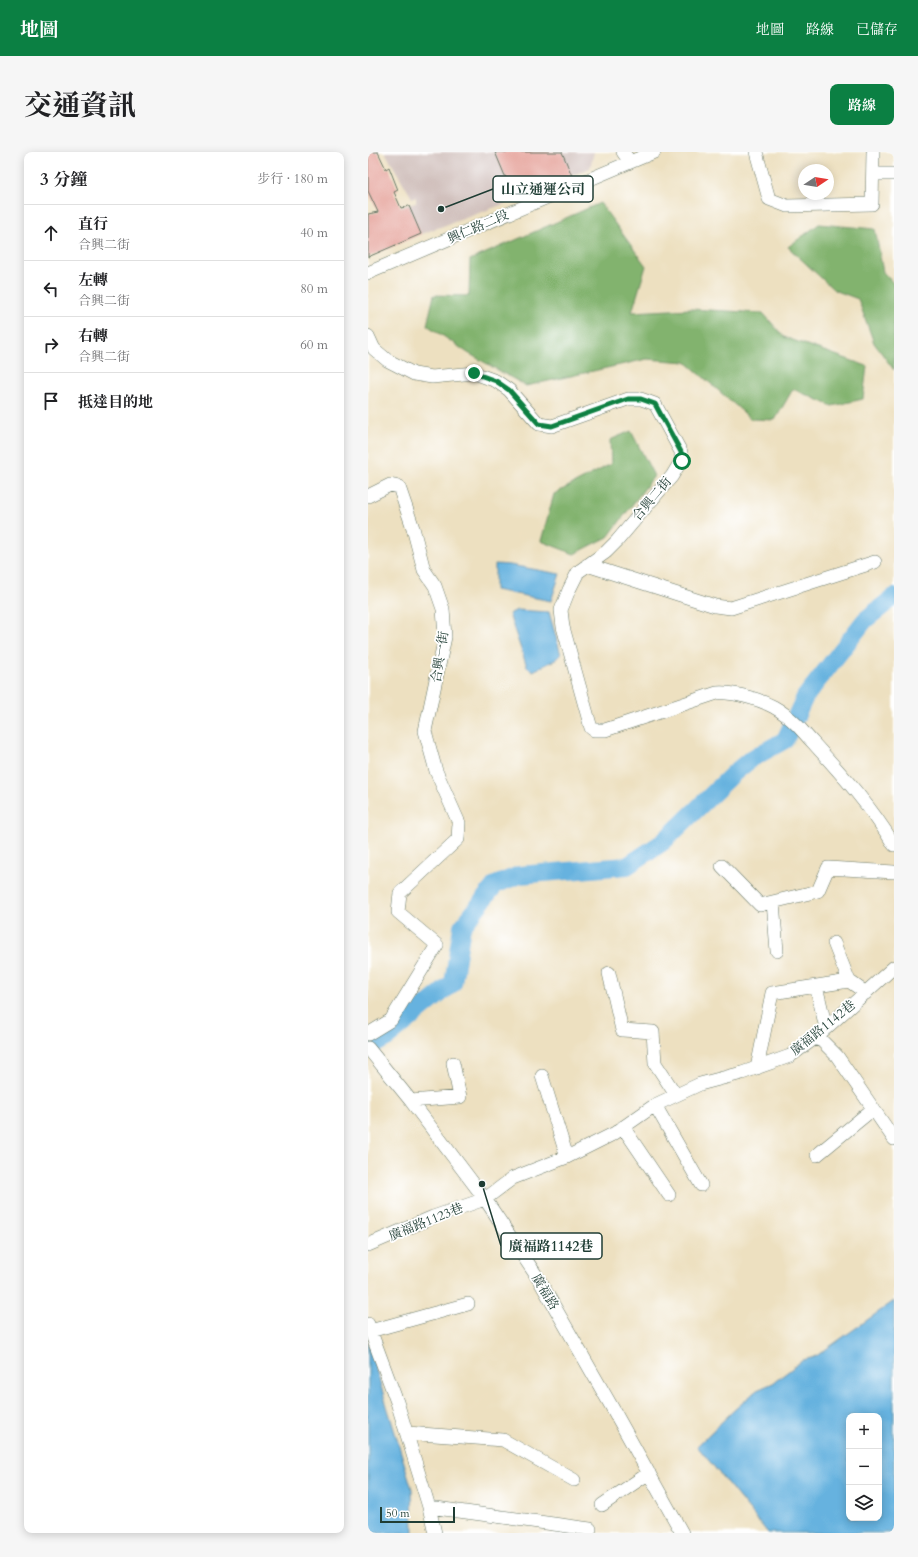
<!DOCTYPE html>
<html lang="zh-TW">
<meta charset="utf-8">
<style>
body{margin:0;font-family:Cardo,"Noto Serif TC",serif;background:#f6f6f6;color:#202124}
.controls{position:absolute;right:12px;bottom:12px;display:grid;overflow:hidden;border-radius:8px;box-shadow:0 2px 10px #0003}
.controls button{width:36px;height:36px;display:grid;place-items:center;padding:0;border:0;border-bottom:1px solid #e0e0e0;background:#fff;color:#202124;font:20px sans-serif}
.compass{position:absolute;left:430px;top:12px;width:36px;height:36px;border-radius:50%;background:#fff;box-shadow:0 2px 10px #0003;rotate:78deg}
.scale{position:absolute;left:12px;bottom:10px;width:75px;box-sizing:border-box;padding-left:4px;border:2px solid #1f3d34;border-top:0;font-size:11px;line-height:14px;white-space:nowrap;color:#1f3d34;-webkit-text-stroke:3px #fff;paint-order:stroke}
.stop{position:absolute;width:12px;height:12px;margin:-9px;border:3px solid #0b8043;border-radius:50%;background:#fff}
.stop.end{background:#0b8043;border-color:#fff;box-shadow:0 1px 4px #0008}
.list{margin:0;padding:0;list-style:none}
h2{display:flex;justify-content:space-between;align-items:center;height:52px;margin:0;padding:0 16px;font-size:17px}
h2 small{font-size:13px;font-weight:400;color:#757577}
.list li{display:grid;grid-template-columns:26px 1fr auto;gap:12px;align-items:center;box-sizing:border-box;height:56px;padding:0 16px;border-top:1px solid #e0e0e0}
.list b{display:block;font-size:15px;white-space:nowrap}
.list p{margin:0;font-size:13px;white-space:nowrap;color:#757577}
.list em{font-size:13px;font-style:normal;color:#757577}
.icon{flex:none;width:22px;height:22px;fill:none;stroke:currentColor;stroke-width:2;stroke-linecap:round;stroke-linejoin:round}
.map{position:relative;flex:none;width:526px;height:1381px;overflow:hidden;border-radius:8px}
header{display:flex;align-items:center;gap:24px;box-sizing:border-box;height:56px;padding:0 20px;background:#0b8043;color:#fff}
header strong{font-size:19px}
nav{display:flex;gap:22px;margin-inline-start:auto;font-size:14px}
.intro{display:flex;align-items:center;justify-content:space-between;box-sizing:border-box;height:96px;padding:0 24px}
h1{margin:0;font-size:28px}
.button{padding:10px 18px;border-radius:8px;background:#0b8043;color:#fff;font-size:14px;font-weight:700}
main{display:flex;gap:24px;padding:0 24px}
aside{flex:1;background:#fff;border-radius:8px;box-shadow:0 2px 10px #0003}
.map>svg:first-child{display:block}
.industrial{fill:#d0c0bc}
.forest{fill:#82b36e;stroke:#507851}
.water{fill:#66b2df;stroke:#42788a;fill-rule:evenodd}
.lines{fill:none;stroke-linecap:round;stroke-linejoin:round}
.river{stroke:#66b2df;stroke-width:18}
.building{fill:#e5a199}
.minor-casing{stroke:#677665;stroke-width:14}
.minor{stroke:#fff;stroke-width:13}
.route{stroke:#0b8043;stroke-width:5}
.labels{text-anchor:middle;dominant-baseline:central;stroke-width:3.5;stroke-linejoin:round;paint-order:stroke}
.street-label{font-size:13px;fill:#1f3d34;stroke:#fff}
.leader{fill:none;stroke:#1f3d34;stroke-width:1.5}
.callout-dot{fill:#1f3d34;stroke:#fff;stroke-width:1.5}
.callout{fill:#fff;stroke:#1f3d34;stroke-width:1.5}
.callout-label{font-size:14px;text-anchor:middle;font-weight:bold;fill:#1f3d34}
</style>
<header>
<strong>地圖</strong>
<nav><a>地圖</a><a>路線</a><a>已儲存</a></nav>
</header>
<div class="intro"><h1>交通資訊</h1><a class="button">路線</a></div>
<main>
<aside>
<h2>3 分鐘<small>步行 · 180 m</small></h2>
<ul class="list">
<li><svg class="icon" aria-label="ahead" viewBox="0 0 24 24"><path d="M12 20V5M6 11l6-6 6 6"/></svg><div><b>直行</b><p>合興二街</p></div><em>40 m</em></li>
<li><svg class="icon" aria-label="left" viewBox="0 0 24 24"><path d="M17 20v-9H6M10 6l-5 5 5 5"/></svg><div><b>左轉</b><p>合興二街</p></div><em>80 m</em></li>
<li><svg class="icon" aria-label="right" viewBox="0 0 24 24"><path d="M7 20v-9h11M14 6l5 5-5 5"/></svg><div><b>右轉</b><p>合興二街</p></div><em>60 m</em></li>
<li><svg class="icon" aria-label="arrive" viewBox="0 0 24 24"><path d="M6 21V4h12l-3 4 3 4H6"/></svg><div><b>抵達目的地</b></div></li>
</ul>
</aside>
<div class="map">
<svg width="526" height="1381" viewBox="0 0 526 1381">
<rect width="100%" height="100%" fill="#fff"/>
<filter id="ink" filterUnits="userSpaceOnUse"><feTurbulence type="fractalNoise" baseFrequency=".025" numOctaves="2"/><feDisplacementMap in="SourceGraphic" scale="8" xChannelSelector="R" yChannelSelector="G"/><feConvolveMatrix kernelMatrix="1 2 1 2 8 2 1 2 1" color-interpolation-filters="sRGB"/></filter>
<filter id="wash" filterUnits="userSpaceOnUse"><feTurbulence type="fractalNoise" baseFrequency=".012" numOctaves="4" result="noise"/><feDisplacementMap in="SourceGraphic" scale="16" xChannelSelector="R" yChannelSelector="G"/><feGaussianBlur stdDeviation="0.9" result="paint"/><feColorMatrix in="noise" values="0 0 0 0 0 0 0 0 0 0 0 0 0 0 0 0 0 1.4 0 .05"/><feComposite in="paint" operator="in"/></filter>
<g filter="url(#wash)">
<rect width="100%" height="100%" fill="#ede0c0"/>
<path class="industrial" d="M 17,0 L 226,0 L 222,16 L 147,48 L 53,82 L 0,105 L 0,62 L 48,51 L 48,45 L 44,46 Z"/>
<path class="forest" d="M 232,51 L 278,114 L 264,160 L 322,157 L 395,161 L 416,185 L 499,214 L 495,247 L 464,254 L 425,237 L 407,268 L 383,267 L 318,210 L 279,207 L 158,234 L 100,201 L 59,173 L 66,143 L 101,144 L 102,108 Z
M 451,72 L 507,77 L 515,120 L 526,132 L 526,218 L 506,191 L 490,147 L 466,138 L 420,95 Z
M 263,279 L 286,324 L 240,385 L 206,402 L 173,389 L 186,342 L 243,312 L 242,288 Z"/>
<path class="water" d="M 127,412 L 142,413 L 192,422 L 183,449 L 127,438 Z
M 149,458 L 181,460 L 193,503 L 185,509 L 165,519 L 159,515 L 141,462 Z
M 526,1149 L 526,1381 L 400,1381 L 329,1294 L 364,1260 L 389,1238 L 405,1231 L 435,1208 L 447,1205 ZM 481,1264 L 511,1264 L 511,1366 L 481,1366 Z
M 0,1191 L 44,1337 L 45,1381 L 0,1381 Z"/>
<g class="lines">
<path class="river" d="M 0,896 L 20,885 L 85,831 L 94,775 L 127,733 L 151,723 L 259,714 L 295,690 L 366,621 L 383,607 L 417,588 L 437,545 L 497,468 L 526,445"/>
</g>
<g id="blocks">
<path class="building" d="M 0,0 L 10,0 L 18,17 L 21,15 L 30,38 L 26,40 L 33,56 L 41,54 L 53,82 L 0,105 L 0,62 L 10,60 L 0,39 Z
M 127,0 L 194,0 L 204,24 L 147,48 Z"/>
</g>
</g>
<g filter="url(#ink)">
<use href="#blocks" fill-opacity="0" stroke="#677665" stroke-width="1"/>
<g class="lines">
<g class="minor-casing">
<path id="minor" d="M 255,0 L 262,10
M 388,0 L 401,47 L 419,54 L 504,52 L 505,0
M 505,22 L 526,22
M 0,121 L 286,0
M 0,184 L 6,197 L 19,208 L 46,222 L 64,225 L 106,221 L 128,229 L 141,238 L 171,272 L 184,274 L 260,247 L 273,247 L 287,252 L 313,300 L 313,309 L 304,324 L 249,389 L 238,400 L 210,420 L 201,438 L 193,458 L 195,475 L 223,576 L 226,578 L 237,578 L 349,541 C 359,540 367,542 376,544 C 400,550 413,557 430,574 C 464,612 500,649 526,693
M 0,344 L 22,333 L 31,335 L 45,376 L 56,418 L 67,434 L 75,457 L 77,485 L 57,579 L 68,619 L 91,671 L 90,687 L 32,741 L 30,760 L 69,793 L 23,868 L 0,882
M 219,413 L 347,454 L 363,456 L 507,410
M 354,714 L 392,753 L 450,739 L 460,716 L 526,720
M 405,750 L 409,799
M 466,791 L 481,829 L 498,841
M 241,821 L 254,878 L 285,880 L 287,911 L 308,943
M 448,834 L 458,876
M 447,886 L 454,889 L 469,904 L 526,987
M 0,896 L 43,949 L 117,1047 L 170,1126 L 245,1257 L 314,1381
M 389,916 L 404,841 L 481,829
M 174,924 L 199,1005
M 43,949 L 92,945 L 85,911
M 287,953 L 333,1033
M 255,975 L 301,1043
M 449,1003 L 505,957
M 0,1093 L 65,1065 L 117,1047 L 145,1026 L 199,1005 L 247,981 L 287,953 L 332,932 L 374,921 L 422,904 L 447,886 L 526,815
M 0,1172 L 29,1250 L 61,1355 L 222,1377
M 2,1179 L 100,1152
M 39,1281 L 135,1288 L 206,1328
M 234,1353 L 281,1321
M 61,1355 L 67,1381"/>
</g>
<use href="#minor" class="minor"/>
</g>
</g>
<g class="lines" filter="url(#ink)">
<path class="route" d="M 106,221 L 128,229 L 141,238 L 171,272 L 184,274 L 260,247 L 273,247 L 287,252 L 313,300 L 314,309"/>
</g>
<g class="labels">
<g class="street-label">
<text transform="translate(110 75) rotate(-23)">興仁路二段</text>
<text transform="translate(284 347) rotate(-50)">合興二街</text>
<text transform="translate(72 505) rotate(-81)">合興一街</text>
<text transform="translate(455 876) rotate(-39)">廣福路1142巷</text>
<text transform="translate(58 1070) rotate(-22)">廣福路1123巷</text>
<text transform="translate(177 1140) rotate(59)">廣福路</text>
</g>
</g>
<path class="leader" d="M73 57L125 37M114 1032L133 1094"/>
<g class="callout-dot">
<circle cx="73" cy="57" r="4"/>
<circle cx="114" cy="1032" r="4"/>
</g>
<g class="callout">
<rect x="125" y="24" width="100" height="26" rx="4"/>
<rect x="133" y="1081" width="101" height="26" rx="4"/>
</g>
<g class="callout-label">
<text x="175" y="42">山立通運公司</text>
<text x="183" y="1099">廣福路1142巷</text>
</g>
</svg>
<div class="controls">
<button>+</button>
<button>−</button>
<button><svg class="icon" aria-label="layers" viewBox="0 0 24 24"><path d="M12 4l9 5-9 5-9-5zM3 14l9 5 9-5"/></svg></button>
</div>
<svg class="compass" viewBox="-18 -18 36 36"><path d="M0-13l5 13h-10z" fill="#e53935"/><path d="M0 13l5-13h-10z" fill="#757577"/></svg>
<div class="scale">50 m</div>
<div class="stop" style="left:314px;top:309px"></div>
<div class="stop end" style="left:106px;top:221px"></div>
</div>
</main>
